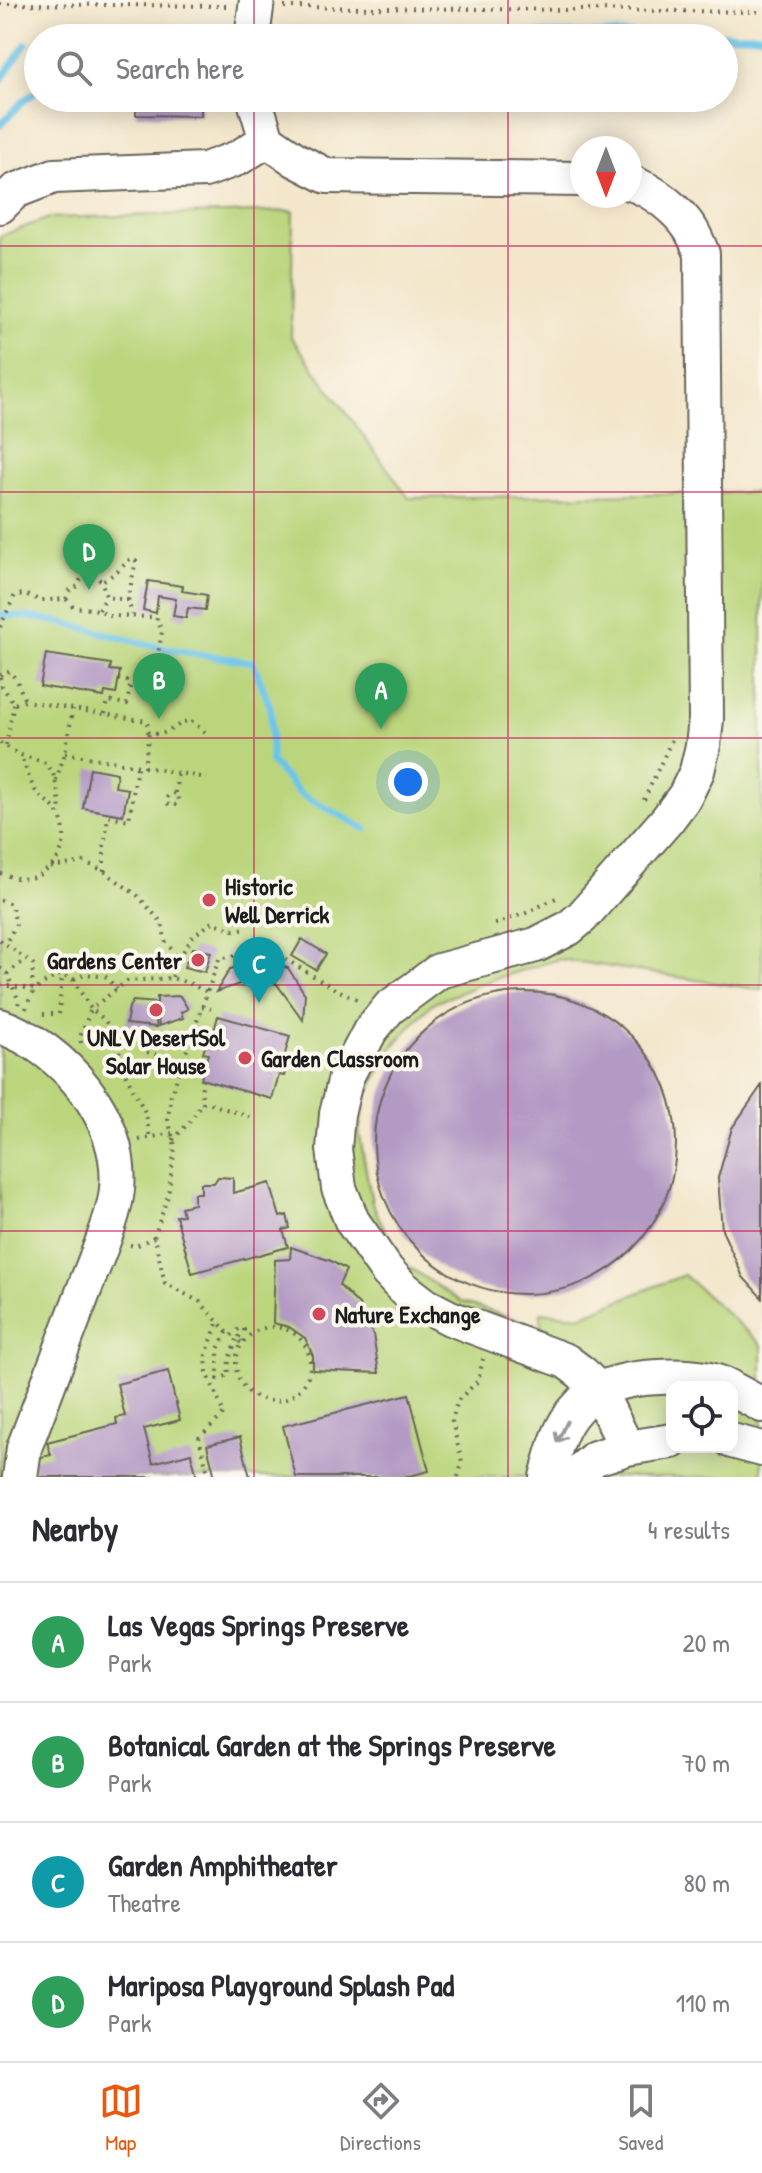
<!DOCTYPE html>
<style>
body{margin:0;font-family:"Patrick Hand",sans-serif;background:#f7f7f7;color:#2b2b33}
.controls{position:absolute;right:24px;bottom:24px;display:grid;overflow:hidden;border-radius:16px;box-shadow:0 4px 20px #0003}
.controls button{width:72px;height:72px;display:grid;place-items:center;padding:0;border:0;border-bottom:2px solid #e1e1e2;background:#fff;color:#2b2b33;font:40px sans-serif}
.compass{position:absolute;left:570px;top:136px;width:72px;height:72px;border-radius:50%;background:#fff;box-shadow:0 4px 20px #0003;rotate:180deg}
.you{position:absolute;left:408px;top:782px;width:28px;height:28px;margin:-20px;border:6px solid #fff;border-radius:50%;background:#1a73e8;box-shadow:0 0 0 12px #1a73e833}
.badge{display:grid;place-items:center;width:52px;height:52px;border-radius:50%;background:#ea580c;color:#fff;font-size:26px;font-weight:700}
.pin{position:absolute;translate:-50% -66px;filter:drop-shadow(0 2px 4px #0008)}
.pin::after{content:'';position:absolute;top:42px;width:28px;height:24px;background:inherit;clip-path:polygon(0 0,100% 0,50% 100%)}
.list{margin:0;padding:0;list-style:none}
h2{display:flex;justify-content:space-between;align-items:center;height:104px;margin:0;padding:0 32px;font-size:34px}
h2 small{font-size:26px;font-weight:400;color:#7c7c81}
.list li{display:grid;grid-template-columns:52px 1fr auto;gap:24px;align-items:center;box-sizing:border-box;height:120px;padding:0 32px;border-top:2px solid #e1e1e2}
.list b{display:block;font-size:30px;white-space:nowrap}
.list p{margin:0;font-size:26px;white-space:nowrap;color:#7c7c81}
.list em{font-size:26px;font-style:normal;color:#7c7c81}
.icon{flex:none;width:44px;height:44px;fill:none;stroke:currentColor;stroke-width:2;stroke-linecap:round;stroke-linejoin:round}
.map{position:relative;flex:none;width:762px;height:1477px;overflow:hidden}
.search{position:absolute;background:#fff;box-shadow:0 4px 20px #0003;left:24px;right:24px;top:24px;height:88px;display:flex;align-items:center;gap:20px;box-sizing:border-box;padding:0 28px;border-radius:44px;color:#7c7c81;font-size:30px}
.sheet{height:584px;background:#fff}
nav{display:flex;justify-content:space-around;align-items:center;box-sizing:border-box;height:112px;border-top:2px solid #e1e1e2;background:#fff;font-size:22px;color:#7c7c81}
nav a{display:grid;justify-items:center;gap:4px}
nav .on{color:#ea580c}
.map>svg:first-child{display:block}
.green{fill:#bad57b;stroke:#6b784c;stroke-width:2;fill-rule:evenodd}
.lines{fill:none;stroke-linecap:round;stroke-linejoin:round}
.stream{stroke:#6bc4e9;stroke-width:7}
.building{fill:#b39ac4}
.minor-casing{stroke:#676359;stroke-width:38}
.path{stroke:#676359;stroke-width:4;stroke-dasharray:2 6;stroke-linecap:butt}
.minor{stroke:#fff;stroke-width:34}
.oneway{stroke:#999}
.grid{fill:none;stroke:#c2185b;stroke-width:2;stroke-opacity:0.55}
.poi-dot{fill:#d1495b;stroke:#fbf7ec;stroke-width:3}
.labels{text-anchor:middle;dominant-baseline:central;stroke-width:8;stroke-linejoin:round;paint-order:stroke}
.poi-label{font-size:24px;font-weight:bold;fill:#1c1c1c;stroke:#fbf7ec;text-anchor:start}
</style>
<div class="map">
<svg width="762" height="1477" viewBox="0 0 762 1477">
<rect width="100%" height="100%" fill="#fbf7ec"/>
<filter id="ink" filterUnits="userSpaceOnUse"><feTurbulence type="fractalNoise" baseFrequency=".0125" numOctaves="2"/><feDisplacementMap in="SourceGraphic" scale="16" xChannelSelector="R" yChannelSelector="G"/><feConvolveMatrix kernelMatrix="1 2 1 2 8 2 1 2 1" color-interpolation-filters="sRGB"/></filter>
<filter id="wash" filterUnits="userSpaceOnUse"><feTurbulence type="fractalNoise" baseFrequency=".006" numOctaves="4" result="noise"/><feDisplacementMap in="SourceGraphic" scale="32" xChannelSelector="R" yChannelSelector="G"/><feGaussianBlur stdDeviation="1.8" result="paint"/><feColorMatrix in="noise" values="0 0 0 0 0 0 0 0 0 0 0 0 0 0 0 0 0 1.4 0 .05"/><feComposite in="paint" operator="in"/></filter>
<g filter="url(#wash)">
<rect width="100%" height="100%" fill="#f3e6cb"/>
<path class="green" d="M 293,211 L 291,337 L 409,498 L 762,492 L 762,990 L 559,959 L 494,979 L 431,1004 L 393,1046 L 365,1099 L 359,1132 L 372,1203 L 400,1261 L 461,1302 L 541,1327 L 541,1312 L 580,1316 L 684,1275 L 762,1345 L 762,1477 L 0,1477 L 0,236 L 49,218 ZM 672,1387 L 732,1387 L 732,1447 L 672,1447 Z"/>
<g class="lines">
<path class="stream" d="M 260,32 L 762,35
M 147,38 L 176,31 L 244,32
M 0,81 L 26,44
M 0,125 L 24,100 L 38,91
M 0,615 C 49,616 94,631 141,643 C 178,652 216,657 253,662 L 271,709 L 271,762 L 300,794 L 366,829"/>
</g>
<g id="blocks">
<path class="building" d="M 137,98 L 201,98 L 201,116 L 136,115 Z
M 148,581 L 183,586 L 182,591 L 207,595 L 205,610 L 188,608 L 186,618 L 173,616 L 176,599 L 158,596 L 156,613 L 143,610 Z
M 46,654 L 111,664 L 110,670 L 120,671 L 116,694 L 105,692 L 104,697 L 40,686 Z
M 90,768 L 117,773 L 115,787 L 128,789 L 123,815 L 83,808 Z
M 302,939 L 326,954 L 316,970 L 292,956 Z
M 193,948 L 211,952 L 205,972 L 184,967 Z
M 259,959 L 288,968 L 305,994 L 303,1020 L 276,983 L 260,977 L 216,992 L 230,969 Z
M374 1143a151 151 0 1 1 302 0a151 151 0 1 1-302 0Z
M 180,996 L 188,1009 L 181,1012 L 183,1018 L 159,1026 L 158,1019 L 155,1018 L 157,1027 L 126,1024 L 129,1007 L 133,1001 L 157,1003 L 157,997 Z
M 218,1016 L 290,1036 L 283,1061 L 288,1062 L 284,1076 L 279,1075 L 272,1099 L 201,1079 L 208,1054 L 203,1053 L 207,1041 L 211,1042 Z
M 762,1085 L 762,1298 L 743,1277 L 722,1230 L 718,1178 L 732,1128 Z
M 218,1177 L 233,1178 L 233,1193 L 270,1183 L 280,1217 L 287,1215 L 290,1228 L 283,1230 L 288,1247 L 192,1273 L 176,1216 L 183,1215 L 181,1207 L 194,1204 L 194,1193 L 201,1193 L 201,1183 L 214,1183 Z
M 291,1247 L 331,1261 L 346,1270 L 339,1285 L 359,1305 L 373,1334 L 379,1373 L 313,1370 L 313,1356 L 305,1338 L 289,1327 L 273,1323 L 275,1260 L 290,1259 Z
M 168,1371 L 180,1420 L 144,1429 L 153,1463 L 191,1453 L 197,1477 L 37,1477 L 32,1459 L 51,1455 L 47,1442 L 117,1424 L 116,1418 L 125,1416 L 117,1384 Z
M 409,1394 L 429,1471 L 405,1477 L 296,1477 L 283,1426 Z
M 240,1437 L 250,1477 L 215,1477 L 207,1445 Z"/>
</g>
</g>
<g filter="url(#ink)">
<use href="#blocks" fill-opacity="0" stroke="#676359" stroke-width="2"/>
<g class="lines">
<g class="minor-casing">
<path id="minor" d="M 252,38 L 257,0
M 254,98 L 267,140 L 296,160 L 327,176 L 582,179
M 0,206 L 15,191 L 54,176 L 205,170 L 238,158 L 267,140
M 0,1026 C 63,1048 124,1118 117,1189 C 115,1215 97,1256 87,1282 C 66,1337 45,1392 24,1448 L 20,1477
M 732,1389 L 762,1405
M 732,1441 L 762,1449
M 627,1448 L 598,1390 L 582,1373 L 566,1361 L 450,1318 L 425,1305 L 403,1288 L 387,1271 L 352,1221 L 339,1188 L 334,1149 L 337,1114 L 346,1077 L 370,1031 L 389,1008 L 439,971 L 536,945 L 569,928 L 582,917 L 667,820 L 685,796 L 697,771 L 703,746 L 706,719 L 702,254 C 699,246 695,237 691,230 C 679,211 652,189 630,183
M 547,1477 C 554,1453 558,1428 576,1409 C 582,1402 592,1393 600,1389 C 632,1375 697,1371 729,1387
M 573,1477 L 595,1458 L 627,1448 L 672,1441"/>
</g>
<path class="path" d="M 0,4 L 228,6
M 284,7 L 762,12
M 66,599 L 70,590 L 78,586 L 81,578 L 87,574 L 95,575 L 102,582
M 128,600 L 106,597 L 102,582 L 118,571 L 131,558 L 136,561 L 128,598 L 132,615
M 99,610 L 106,597
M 0,627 L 15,595 L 25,594 L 39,600 L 49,600 L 66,599 L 73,607 L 99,610 L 109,616 L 156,617 L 162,632 L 152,687 L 119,679
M 0,675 L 10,671 L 18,683 L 25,701
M 0,677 L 2,686 L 14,704 L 25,701 L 147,721 L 148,732 C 166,739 173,725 190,720 L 205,732
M 105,714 L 108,701 L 127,704 L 131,682
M 0,743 L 21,755 L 46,763 L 53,773 L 59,796 L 60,814
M 6,745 L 14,704
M 65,753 L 207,778
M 144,768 L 149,733
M 56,780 L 65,753 L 73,709
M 175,793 C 169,794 167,796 166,801 L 169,805 L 173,806 L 178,804 L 178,796 L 175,793 L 178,773
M 644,800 L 674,735
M 51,867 L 84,862 L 104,871 L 138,896 L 162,923 L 166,943 L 179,958 L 172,977
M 104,871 L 104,846 L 108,816 L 129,820 L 137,767
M 0,873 C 18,880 31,882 48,869 C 66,856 70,825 54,808 C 48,801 40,798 35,790 C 29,779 25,767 21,755
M 0,900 L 11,904 L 16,924 L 5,945
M 495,924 L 526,913 L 560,896
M 0,940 L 33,964 L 32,989
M 179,958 L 194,935 L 213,922 L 233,930 L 248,928
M 0,968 L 7,974 L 19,1001 L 18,1005
M 7,974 L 26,959
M 74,979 L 85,974 L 106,977 L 117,989
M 0,985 L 33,989
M 202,1007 L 211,1009
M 26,1009 C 31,990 43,982 62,974 L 73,980 L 91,1009 L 127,981 L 172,978 L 191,984 L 207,992
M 43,1014 L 59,1014 L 62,974
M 81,1043 L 80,1037 L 91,1009 L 105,1020 L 118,1047 L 126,1075 L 146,1114 L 150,1139
M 147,1052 L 183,1060
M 203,1104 L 201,1090 L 203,1082
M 139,1140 L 172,1133
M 173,1140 L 192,1119 L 200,1105 L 205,1102 L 253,1118
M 154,1237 L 168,1196 L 175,1146 L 168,1119 L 171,1095 L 219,959 L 269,949 L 333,988 L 359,1000
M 130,1245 L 136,1246 L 154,1237 L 165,1283 L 200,1302 L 231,1336 L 241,1327 L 244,1330 L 237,1340 L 242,1343
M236 1364a37 37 0 1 1 74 0a37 37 0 1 1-74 0Z
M 227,1332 L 218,1349 L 218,1379 L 229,1375 C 227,1362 231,1352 237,1340
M 209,1477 L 199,1438 L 224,1414 L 207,1372 L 206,1355 L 218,1321
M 458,1477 L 462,1463 L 452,1421 L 458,1400 L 478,1381 L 483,1359"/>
<use href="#minor" class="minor"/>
</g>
<defs><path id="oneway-shaft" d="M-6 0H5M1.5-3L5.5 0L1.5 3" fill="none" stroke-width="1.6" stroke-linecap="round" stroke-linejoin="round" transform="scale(2)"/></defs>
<use class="oneway" href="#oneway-shaft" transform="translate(562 1432) rotate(116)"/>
</g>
<path class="grid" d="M 254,0 L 254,38M 508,0 L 508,38M 254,98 L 254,1477M 508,98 L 508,1477M 0,246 L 762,246M 0,492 L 762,492M 0,738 L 762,738M 0,985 L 762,985M 0,1231 L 762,1231"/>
<g class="poi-dot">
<circle cx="209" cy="900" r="8"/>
<circle cx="198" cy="960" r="8"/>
<circle cx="156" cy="1010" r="8"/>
<circle cx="245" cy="1058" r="8"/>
<circle cx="319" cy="1314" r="8"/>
</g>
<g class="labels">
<g class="poi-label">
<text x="225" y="886">Historic<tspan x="225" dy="28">Well Derrick</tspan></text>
<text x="182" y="960" text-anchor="end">Gardens Center</text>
<text x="156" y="1037" text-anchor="middle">UNLV DesertSol<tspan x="156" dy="28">Solar House</tspan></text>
<text x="261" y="1058">Garden Classroom</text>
<text x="335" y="1314">Nature Exchange</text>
</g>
</g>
</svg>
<div class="controls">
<button><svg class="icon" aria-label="locate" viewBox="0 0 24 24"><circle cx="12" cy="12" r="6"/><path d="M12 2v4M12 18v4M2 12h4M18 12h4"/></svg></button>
</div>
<svg class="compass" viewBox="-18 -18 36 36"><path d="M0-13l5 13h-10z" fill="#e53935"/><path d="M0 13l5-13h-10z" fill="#7c7c81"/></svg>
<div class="you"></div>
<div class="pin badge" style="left:381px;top:729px;background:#2e9e5b">A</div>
<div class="pin badge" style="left:159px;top:719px;background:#2e9e5b">B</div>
<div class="pin badge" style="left:259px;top:1003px;background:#0f9aa8">C</div>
<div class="pin badge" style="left:89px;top:590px;background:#2e9e5b">D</div>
<div class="search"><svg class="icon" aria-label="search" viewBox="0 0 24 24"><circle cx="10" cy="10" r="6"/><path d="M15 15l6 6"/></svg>Search here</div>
</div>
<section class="sheet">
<h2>Nearby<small>4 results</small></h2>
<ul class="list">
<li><span class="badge" style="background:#2e9e5b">A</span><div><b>Las Vegas Springs Preserve</b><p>Park</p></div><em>20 m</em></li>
<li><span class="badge" style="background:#2e9e5b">B</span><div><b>Botanical Garden at the Springs Preserve</b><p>Park</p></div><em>70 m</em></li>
<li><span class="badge" style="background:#0f9aa8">C</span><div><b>Garden Amphitheater</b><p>Theatre</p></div><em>80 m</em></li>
<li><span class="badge" style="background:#2e9e5b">D</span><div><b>Mariposa Playground Splash Pad</b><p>Park</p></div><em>110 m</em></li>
</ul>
</section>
<nav>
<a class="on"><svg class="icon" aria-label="map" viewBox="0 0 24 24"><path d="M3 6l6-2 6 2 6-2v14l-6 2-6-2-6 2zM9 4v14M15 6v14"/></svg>Map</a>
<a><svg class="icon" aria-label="directions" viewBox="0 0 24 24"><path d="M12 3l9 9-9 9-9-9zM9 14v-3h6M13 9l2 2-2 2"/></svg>Directions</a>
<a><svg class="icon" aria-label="saved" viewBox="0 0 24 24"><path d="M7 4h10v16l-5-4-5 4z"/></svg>Saved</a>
</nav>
